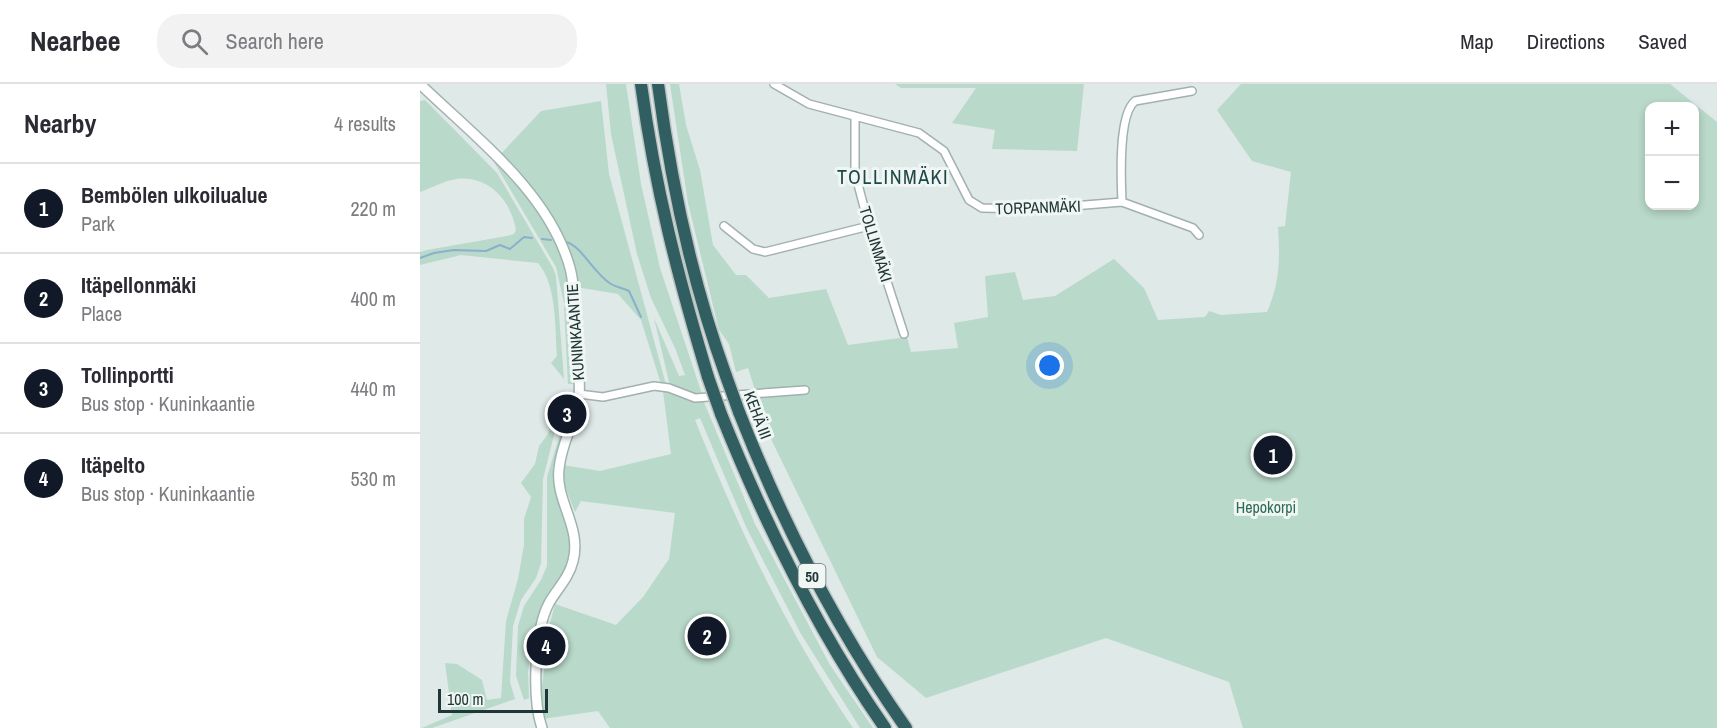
<!DOCTYPE html>
<meta charset="utf-8">
<style>
body{margin:0;font-family:"Archivo Narrow",sans-serif;background:#f2f2f3;color:#2b2b33}
.controls{position:absolute;right:18px;top:18px;display:grid;overflow:hidden;border-radius:12px;box-shadow:0 3px 9px #0003}
.controls button{width:54px;height:54px;display:grid;place-items:center;padding:0;border:0;border-bottom:2px solid #e1e1e2;background:#fff;color:#2b2b33;font:30px sans-serif}
.scale{position:absolute;left:18px;bottom:15px;width:110px;box-sizing:border-box;padding-left:6px;border:3px solid #213737;border-top:0;font-size:16px;line-height:21px;white-space:nowrap;color:#213737;-webkit-text-stroke:4px #eff6f4;paint-order:stroke}
.you{position:absolute;left:630px;top:282px;width:21px;height:21px;margin:-15px;border:4px solid #fff;border-radius:50%;background:#1a73e8;box-shadow:0 0 0 9px #1a73e833}
.badge{display:grid;place-items:center;width:39px;height:39px;border-radius:50%;background:#111827;color:#fff;font-size:20px;font-weight:700}
.pin{position:absolute;translate:-50% -50%;border:3px solid #fff;box-shadow:0 2px 6px #0006}
.list{margin:0;padding:0;list-style:none}
h2{display:flex;justify-content:space-between;align-items:center;height:78px;margin:0;padding:0 24px;font-size:26px}
h2 small{font-size:20px;font-weight:400;color:#7c7c81}
.list li{display:grid;grid-template-columns:39px 1fr auto;gap:18px;align-items:center;box-sizing:border-box;height:90px;padding:0 24px;border-top:2px solid #e1e1e2}
.list b{display:block;font-size:22px;white-space:nowrap}
.list p{margin:0;font-size:20px;white-space:nowrap;color:#7c7c81}
.list em{font-size:20px;font-style:normal;color:#7c7c81}
.icon{flex:none;width:33px;height:33px;fill:none;stroke:currentColor;stroke-width:2;stroke-linecap:round;stroke-linejoin:round}
.map{position:relative;flex:none;width:1297px;height:644px;overflow:hidden}
header{display:flex;align-items:center;gap:36px;box-sizing:border-box;height:84px;padding:0 30px;background:#fff;border-bottom:2px solid #e1e1e2}
header strong{font-size:28px}
nav{display:flex;gap:33px;margin-inline-start:auto;font-size:21px}
.search{width:420px;height:54px;background:#f2f2f3;display:flex;align-items:center;gap:15px;box-sizing:border-box;padding:0 21px;border-radius:24px;color:#7c7c81;font-size:22px}
main{display:flex}
aside{flex:1;background:#fff}
.map>svg:first-child{display:block}
.green{fill:#b9d9ca;fill-rule:evenodd}
.lines{fill:none;stroke-linecap:round;stroke-linejoin:round}
.stream{stroke:#8ab0ca;stroke-width:2}
.street-casing{stroke:#a2b0af;stroke-width:10}
.secondary-casing{stroke:#9fb4b1;stroke-width:12}
.highway-casing{stroke:#bcc3c3;stroke-width:15}
.street{stroke:#fff;stroke-width:7}
.secondary{stroke:#fff;stroke-width:9}
.highway{stroke:#305e61;stroke-width:12}
.highway-bridge-casing{stroke:#bcc3c3;stroke-width:15;stroke-linecap:butt}
.highway-bridge{stroke:#305e61;stroke-width:12}
.labels{text-anchor:middle;dominant-baseline:central;stroke-width:6;stroke-linejoin:round;paint-order:stroke}
.shield{fill:#eff6f4;stroke:#5f7070;stroke-width:1.5}
.shield-label{font-size:15px;font-weight:bold;fill:#213737}
.street-label{font-size:16px;fill:#213737;stroke:#eff6f4}
.park-label{font-size:16px;fill:#2f6b56;stroke:#eff6f4}
.quarter-label{font-size:20px;letter-spacing:1.5px;fill:#1f4747;stroke:#eff6f4}
</style>
<header>
<strong>Nearbee</strong>
<div class="search"><svg class="icon" aria-label="search" viewBox="0 0 24 24"><circle cx="10" cy="10" r="6"/><path d="M15 15l6 6"/></svg>Search here</div>
<nav><a>Map</a><a>Directions</a><a>Saved</a></nav>
</header>
<main>
<aside>
<h2>Nearby<small>4 results</small></h2>
<ul class="list">
<li><span class="badge">1</span><div><b>Bembölen ulkoilualue</b><p>Park</p></div><em>220 m</em></li>
<li><span class="badge">2</span><div><b>Itäpellonmäki</b><p>Place</p></div><em>400 m</em></li>
<li><span class="badge">3</span><div><b>Tollinportti</b><p>Bus stop · Kuninkaantie</p></div><em>440 m</em></li>
<li><span class="badge">4</span><div><b>Itäpelto</b><p>Bus stop · Kuninkaantie</p></div><em>530 m</em></li>
</ul>
</aside>
<div class="map">
<svg width="1297" height="644" viewBox="0 0 1297 644">
<rect width="100%" height="100%" fill="#dfe9e7"/>
<path class="green" d="M 186,0 L 206,0 L 221,100 L 240,184 L 282,310 L 274,311 L 250,302 L 234,234 L 259,292 L 265,291 L 255,264 L 231,214 L 217,170 L 191,50 Z
M 250,0 L 259,0 L 266,41 L 280,86 L 293,161 L 316,191 L 326,191 L 349,214 L 406,205 L 428,261 L 487,253 L 491,268 L 538,264 L 534,239 L 568,233 L 565,192 L 595,188 L 603,216 L 635,212 L 694,175 L 724,204 L 738,236 L 785,233 L 789,227 L 801,231 L 847,228 C 860,199 860,174 858,143 L 865,142 L 871,88 L 832,77 L 797,26 L 821,0 L 1250,0 L 1297,38 L 1297,644 L 823,644 L 809,598 L 686,554 L 506,614 L 457,573 L 351,355 L 328,284 L 316,288 L 309,260 L 299,246 L 268,119 ZM 1230,22 L 1274,22 L 1274,122 L 1230,122 Z
M 475,0 L 664,0 L 657,67 L 572,65 L 575,46 L 532,39 L 556,4 L 481,4 Z
M 5,16 L 77,89 L 133,184 L 136,192 L 144,295 L 131,279 L 137,272 C 135,244 137,201 118,179 L 41,171 L 0,181 L 0,168 L 7,166 L 87,152 L 94,150 L 96,146 C 91,116 68,91 36,95 C 24,97 11,104 0,108 L 0,17 Z
M 181,17 L 189,90 L 246,301 L 241,300 L 221,236 L 198,210 L 156,203 C 148,145 118,114 79,72 L 121,27 Z
M 74,78 C 99,90 135,148 144,176 C 148,190 149,204 150,218 L 144,219 L 136,183 Z
M 150,221 L 155,300 L 148,300 L 144,222 Z
M 243,307 L 274,316 L 283,316 L 335,440 L 410,581 L 453,644 L 440,644 L 381,550 L 327,445 L 280,334 L 275,336 C 319,446 367,547 433,644 L 190,644 L 178,627 L 122,635 L 120,616 L 125,579 L 129,579 L 130,552 L 127,551 L 135,520 L 196,541 L 223,513 L 249,475 L 255,429 L 161,417 L 155,428 L 144,400 L 143,381 L 180,387 L 251,370 Z
M 137,309 L 144,311 L 123,395 L 121,479 L 116,494 L 101,516 L 93,542 L 90,598 L 95,615 L 12,644 L 2,644 L 32,631 L 25,579 L 37,580 L 62,596 L 67,616 L 81,614 L 86,537 L 98,495 L 104,461 L 104,435 L 111,413 L 101,399 L 115,380 L 119,362 L 128,350 Z
M 144,337 L 149,337 L 134,394 L 151,446 L 152,463 L 142,493 L 127,517 L 116,570 L 111,570 L 108,588 L 109,614 L 104,616 L 96,592 L 98,542 L 104,522 L 121,496 L 127,482 L 127,393 Z"/>
<g class="lines">
<path class="stream" d="M 122,155 L 131,156
M 146,158 C 162,162 174,190 191,200 C 196,203 203,204 209,207 L 221,233
M 0,174 L 14,169 L 34,166 L 66,167 L 80,161 L 90,165 L 104,153 L 112,154"/>
<g class="street-casing">
<path id="street" d="M 354,0 L 389,20 L 499,49 L 524,67 L 549,116 L 562,124 L 616,125 L 702,118 L 773,144 L 779,151
M 435,32 L 435,89 L 449,142 L 484,250
M 702,118 C 701,95 698,31 715,17 L 772,7
M 304,142 L 333,165 L 345,168 L 449,142
M 159,310 L 183,313 L 234,302 L 249,304 L 275,314 L 385,306"/>
</g>
<g class="secondary-casing">
<path id="secondary" d="M 0,0 C 55,53 129,108 150,184 C 156,206 153,230 154,252 C 156,272 161,291 159,311 C 156,337 141,359 139,385 C 135,417 162,443 153,477 C 149,494 137,505 129,519 C 114,547 112,615 122,644"/>
</g>
<g class="highway-casing">
<path id="highway" d="M 221,0 C 235,104 258,193 288,293
M 238,0 C 251,99 272,198 306,292
M 319,328 C 363,440 417,546 486,644
M 301,330 C 345,440 397,546 465,644"/>
</g>
<use href="#street" class="street"/>
<use href="#secondary" class="secondary"/>
<use href="#highway" class="highway"/>
<g class="highway-bridge-casing">
<path id="highway-bridge" d="M 306,292 L 319,328
M 288,293 L 301,330"/>
</g>
<use href="#highway-bridge" class="highway-bridge"/>
</g>
<g class="labels">
<rect class="shield" x="378.5" y="480" width="27" height="24" rx="4.5"/>
<g class="shield-label">
<text x="392" y="492">50</text>
</g>
<g class="street-label">
<text transform="translate(618 123) rotate(-2)">TORPANMÄKI</text>
<text transform="translate(456 160) rotate(73)">TOLLINMÄKI</text>
<text transform="translate(155 248) rotate(-94)">KUNINKAANTIE</text>
<text transform="translate(338 331) rotate(69)">KEHÄ III</text>
</g>
<g class="park-label">
<text x="846" y="423">Hepokorpi</text>
</g>
<g class="quarter-label">
<text x="473" y="92">TOLLINMÄKI</text>
</g>
</g>
</svg>
<div class="controls">
<button>+</button>
<button>−</button>
</div>
<div class="scale">100 m</div>
<div class="you"></div>
<div class="pin badge" style="left:853px;top:371px">1</div>
<div class="pin badge" style="left:287px;top:552px">2</div>
<div class="pin badge" style="left:147px;top:330px">3</div>
<div class="pin badge" style="left:126px;top:562px">4</div>
</div>
</main>
